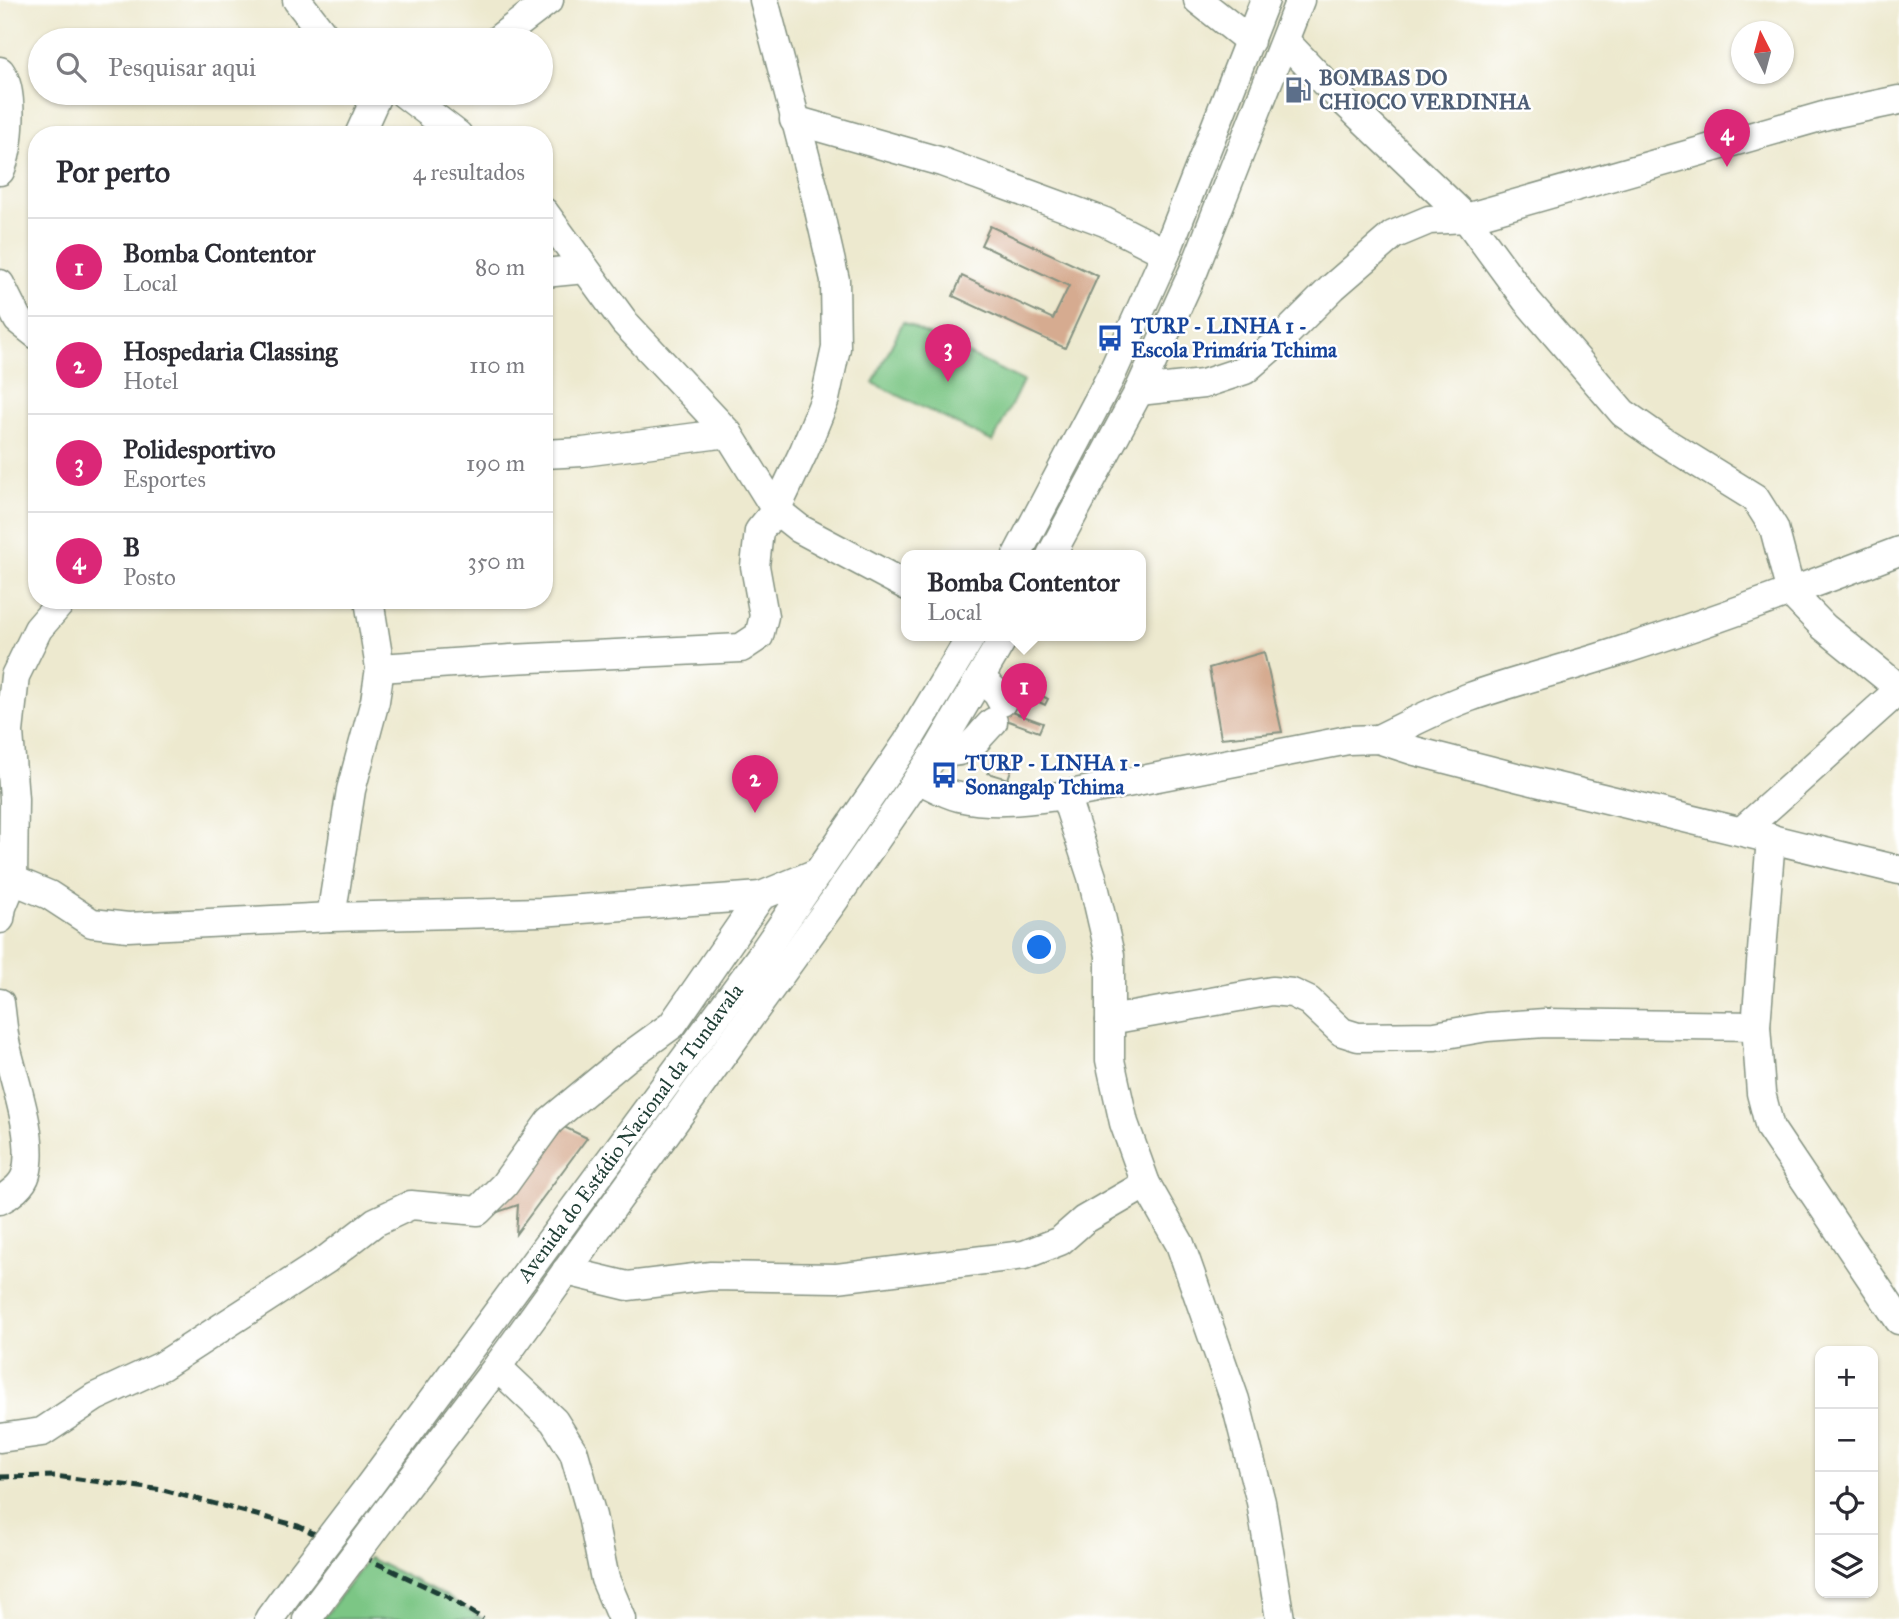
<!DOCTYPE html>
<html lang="pt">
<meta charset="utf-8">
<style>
body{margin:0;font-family:"IM FELL Great Primer",serif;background:#f7f7f7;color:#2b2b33}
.controls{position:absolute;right:21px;bottom:21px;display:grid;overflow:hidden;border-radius:14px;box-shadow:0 2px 5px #0004}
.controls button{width:63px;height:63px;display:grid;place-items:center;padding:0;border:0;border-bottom:2px solid #e1e1e2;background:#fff;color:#2b2b33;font:35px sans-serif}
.compass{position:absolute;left:1731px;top:21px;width:63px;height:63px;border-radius:50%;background:#fff;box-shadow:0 2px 5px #0004;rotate:354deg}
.you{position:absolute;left:1040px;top:948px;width:24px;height:24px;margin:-18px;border:5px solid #fff;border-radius:50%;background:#1a73e8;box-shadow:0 0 0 10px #1a73e833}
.badge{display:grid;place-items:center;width:46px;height:46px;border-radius:50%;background:#db2777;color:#fff;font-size:23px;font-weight:700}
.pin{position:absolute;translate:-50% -58px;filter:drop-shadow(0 2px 4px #0008)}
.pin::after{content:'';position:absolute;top:37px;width:24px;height:21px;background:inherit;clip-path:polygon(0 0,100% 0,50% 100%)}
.popup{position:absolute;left:901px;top:550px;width:245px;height:91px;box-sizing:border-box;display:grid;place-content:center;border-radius:14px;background:#fff;filter:drop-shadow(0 2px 5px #0005);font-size:23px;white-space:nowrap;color:#7c7c81}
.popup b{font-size:26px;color:#2b2b33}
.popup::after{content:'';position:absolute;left:50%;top:100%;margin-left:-14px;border:14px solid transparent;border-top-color:#fff}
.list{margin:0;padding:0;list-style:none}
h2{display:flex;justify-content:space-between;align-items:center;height:91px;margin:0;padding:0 28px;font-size:30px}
h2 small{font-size:23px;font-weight:400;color:#7c7c81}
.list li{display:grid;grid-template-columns:46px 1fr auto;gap:21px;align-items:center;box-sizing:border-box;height:98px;padding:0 28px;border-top:2px solid #e1e1e2}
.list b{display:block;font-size:26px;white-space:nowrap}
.list p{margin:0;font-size:23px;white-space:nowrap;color:#7c7c81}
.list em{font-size:23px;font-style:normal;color:#7c7c81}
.icon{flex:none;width:38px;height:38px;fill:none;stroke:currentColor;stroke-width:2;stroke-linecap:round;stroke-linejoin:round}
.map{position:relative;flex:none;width:1899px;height:1619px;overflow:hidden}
.search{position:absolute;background:#fff;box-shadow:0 2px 5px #0004;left:28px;top:28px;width:525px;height:77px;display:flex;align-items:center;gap:18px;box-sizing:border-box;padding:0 24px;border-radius:38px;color:#7c7c81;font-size:26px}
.panel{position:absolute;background:#fff;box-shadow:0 2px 5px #0004;left:28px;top:126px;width:525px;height:483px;border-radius:28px}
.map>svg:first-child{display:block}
.green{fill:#7bc685;stroke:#4d825c;stroke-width:2}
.building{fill:#d6ab90}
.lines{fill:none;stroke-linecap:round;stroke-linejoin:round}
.minor-casing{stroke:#869382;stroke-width:31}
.minor{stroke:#fff;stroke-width:28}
.rail{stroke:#1f3d34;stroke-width:5;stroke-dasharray:10 5;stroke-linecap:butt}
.minor-bridge-casing{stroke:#869382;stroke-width:31;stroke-linecap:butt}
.minor-bridge{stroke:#fff;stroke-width:28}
.labels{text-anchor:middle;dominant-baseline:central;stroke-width:5;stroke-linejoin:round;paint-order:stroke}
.service-label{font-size:21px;font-weight:bold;fill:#4e5e75;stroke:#fff;text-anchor:start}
.transit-label{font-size:21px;font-weight:bold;fill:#164399;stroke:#fff;text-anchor:start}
.street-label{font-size:21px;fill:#1f3d34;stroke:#fff}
</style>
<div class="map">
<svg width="1899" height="1619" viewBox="0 0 1899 1619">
<rect width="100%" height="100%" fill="#fff"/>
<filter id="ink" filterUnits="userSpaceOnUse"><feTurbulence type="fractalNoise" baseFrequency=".0143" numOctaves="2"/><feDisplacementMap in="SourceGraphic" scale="14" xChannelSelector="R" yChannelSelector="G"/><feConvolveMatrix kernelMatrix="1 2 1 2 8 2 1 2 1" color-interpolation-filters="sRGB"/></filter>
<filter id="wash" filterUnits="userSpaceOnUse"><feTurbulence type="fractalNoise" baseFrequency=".00686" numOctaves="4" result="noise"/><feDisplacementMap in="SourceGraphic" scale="28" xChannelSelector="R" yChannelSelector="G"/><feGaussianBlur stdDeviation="1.57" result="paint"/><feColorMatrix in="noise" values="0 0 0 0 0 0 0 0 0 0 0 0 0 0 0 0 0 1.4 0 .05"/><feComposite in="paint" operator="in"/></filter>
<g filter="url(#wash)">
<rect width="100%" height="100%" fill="#ede9cf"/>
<path class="green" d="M 903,322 L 1023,381 L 993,442 L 873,383 Z
M 369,1558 L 446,1596 L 483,1619 L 323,1619 Z"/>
<g id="blocks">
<path class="building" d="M 990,226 L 1098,276 L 1065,348 L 953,296 L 962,276 L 1053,319 L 1069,286 L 981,245 Z
M 1264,652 L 1282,732 L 1221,738 L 1209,668 Z
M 1037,693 L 1048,699 L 1045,705 L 1033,699 Z
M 992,699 L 1009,711 L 1043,723 L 1039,732 L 1006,720 L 985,719 Z
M 993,758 L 1013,764 L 1008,779 L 988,773 Z
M 564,1127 L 587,1138 L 516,1234 L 518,1205 L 498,1212 Z"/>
</g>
</g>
<g filter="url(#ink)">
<use href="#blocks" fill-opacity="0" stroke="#869382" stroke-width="2"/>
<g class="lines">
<g class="minor-casing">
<g id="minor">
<path d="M 297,0 L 328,40"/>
<path d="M 1198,0 L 1250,41"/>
<path d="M 497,40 L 549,0"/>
<path d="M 1285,41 L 1325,83 L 1466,218 L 1527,301 L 1623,413 L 1663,441 L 1755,498 L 1774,528 L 1791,593 L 1824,627 L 1899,688"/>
<path d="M 0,71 C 15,91 10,149 0,171"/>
<path d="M 403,93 L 458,135"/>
<path d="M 794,120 L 942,162 L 1105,222 L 1166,253"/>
<path d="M 359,135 L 378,93"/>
<path d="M 544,212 L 625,323 L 728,433 L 776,510 L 800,529 L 907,586"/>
<path d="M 544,273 L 585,269"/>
<path d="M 0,284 L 18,320 L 37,335"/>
<path d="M 1139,391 L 1203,384 L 1245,370 L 1281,339 L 1333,287 L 1393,235 L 1429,220 L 1466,218 L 1827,115 L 1899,100"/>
<path d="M 544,454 L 583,452 L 728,433"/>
<path d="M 1017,555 L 1110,378 L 1166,253 L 1265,0"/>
<path d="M 1051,555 L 1139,391 L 1194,270 L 1300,0"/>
<path d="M 380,668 L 511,659 L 741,648 L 759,636 L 764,616 L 755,566 L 759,531 L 776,510 L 804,451 L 825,399 L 836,348 L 835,280 L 816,197 L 764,0"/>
<path d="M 980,678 L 997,693 L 1002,702"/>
<path d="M 1378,739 C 1409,724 1439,708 1470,697 C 1520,679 1573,667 1623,650 C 1716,620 1808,586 1899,551"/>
<path d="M 937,751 C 972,756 972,742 993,722"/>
<path d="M 918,779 C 931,785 945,794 959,797 C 994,805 1030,800 1065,795 L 1348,740 L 1378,739 L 1415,751 L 1520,778 L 1899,870"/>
<path d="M 1065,795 L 1092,877 L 1110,955 L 1110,1060 L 1124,1123 L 1146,1184 L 1180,1244 L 1235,1400 L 1261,1502 L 1280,1619"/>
<path d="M 1742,831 L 1899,690"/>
<path d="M 1771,838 L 1756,1026 L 1761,1093 L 1770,1128 L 1899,1320"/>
<path d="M 0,873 L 13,880 L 14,799 L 9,732 L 15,676 L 38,629 L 63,600"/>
<path d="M 331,917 L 351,790 L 375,701 L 380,668 L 369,600"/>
<path d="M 0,919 L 2,907 L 13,880 L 49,895 L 92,923 L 128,927 L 331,917 L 540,912 L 761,896 L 819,872"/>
<path d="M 0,1003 C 2,1017 3,1032 6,1046 C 14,1081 36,1139 26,1174 C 23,1185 10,1195 0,1200"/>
<path d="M 1110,1020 L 1272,991 L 1292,993 L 1309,1001 L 1342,1032 L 1358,1037 L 1435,1036 L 1487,1027 L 1545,1023 L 1756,1026"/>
<path d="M 566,1271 L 628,1286 L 711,1276 L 837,1278 L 1024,1255 L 1060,1241 L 1084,1220 L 1146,1184"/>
<path d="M 497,1367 L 554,1421 L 574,1453 L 592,1516 L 605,1579 L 622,1619"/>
<path d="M 0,1438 L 42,1432 L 95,1397 L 162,1366 L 327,1259 L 375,1222 L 411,1205 L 478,1211 L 504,1185 L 550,1121 L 625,1059 L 672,1025 L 761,896"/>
<path id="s1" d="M 367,1489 L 760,957 L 907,743 L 972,635"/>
<path d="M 389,1509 L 497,1367 L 833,902 L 937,751 L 1005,635"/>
<path d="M 269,1619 L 296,1582"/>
<path d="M 307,1619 L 321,1600"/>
</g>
</g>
<use href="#minor" class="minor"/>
<path class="rail" d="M 0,1477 L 55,1476 L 163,1490 L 298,1526 L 446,1596 L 483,1619"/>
<g class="minor-bridge-casing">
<path id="minor-bridge" d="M 296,1582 L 367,1489
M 321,1600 L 389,1509"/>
</g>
<use href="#minor-bridge" class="minor-bridge"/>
</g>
</g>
<defs>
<g id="fuel-bare" transform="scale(2.1)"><path d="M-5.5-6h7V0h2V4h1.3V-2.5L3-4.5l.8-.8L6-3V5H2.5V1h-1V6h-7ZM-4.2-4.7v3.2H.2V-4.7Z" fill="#5c6f8a" stroke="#fff" stroke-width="2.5" paint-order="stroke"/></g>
<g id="bus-bare" transform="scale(2.1)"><path d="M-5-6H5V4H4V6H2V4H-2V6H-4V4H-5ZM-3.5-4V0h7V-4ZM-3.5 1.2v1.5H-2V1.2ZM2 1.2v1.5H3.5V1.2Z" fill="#1a4fb4" stroke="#fff" stroke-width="2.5" paint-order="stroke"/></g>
</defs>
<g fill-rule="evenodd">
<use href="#fuel-bare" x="1298" y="90"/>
<use href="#bus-bare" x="1110" y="338"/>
<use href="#bus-bare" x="944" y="775"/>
</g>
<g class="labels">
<g class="service-label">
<text x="1319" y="78">BOMBAS DO<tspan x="1319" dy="24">CHIOCO VERDINHA</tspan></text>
</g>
<g class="transit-label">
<text x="1131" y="326">TURP - LINHA 1 -<tspan x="1131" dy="24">Escola Primária Tchima</tspan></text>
<text x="965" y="763">TURP - LINHA 1 -<tspan x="965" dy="24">Sonangalp Tchima</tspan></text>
</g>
<g class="street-label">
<text stroke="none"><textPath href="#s1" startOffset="443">Avenida do Estádio Nacional da Tundavala</textPath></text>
</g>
</g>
</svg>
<div class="controls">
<button>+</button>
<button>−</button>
<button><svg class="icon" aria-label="locate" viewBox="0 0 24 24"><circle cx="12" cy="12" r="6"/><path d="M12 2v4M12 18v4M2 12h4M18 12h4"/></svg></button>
<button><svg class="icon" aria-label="layers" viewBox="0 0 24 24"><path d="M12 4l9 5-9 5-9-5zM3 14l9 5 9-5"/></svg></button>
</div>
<svg class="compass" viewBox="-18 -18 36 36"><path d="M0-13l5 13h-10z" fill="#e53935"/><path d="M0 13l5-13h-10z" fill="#7c7c81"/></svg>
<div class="you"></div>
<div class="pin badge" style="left:1024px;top:721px">1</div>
<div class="popup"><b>Bomba Contentor</b>Local</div>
<div class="pin badge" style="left:755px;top:813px">2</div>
<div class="pin badge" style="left:948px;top:382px">3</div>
<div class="pin badge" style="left:1727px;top:167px">4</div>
<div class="search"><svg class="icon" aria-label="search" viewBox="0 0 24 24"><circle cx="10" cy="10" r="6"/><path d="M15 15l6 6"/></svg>Pesquisar aqui</div>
<section class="panel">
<h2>Por perto<small>4 resultados</small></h2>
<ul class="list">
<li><span class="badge">1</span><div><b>Bomba Contentor</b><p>Local</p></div><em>80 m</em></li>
<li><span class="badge">2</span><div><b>Hospedaria Classing</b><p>Hotel</p></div><em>110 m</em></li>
<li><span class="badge">3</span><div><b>Polidesportivo</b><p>Esportes</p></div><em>190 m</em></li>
<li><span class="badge">4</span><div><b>B</b><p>Posto</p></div><em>350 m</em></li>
</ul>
</section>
</div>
